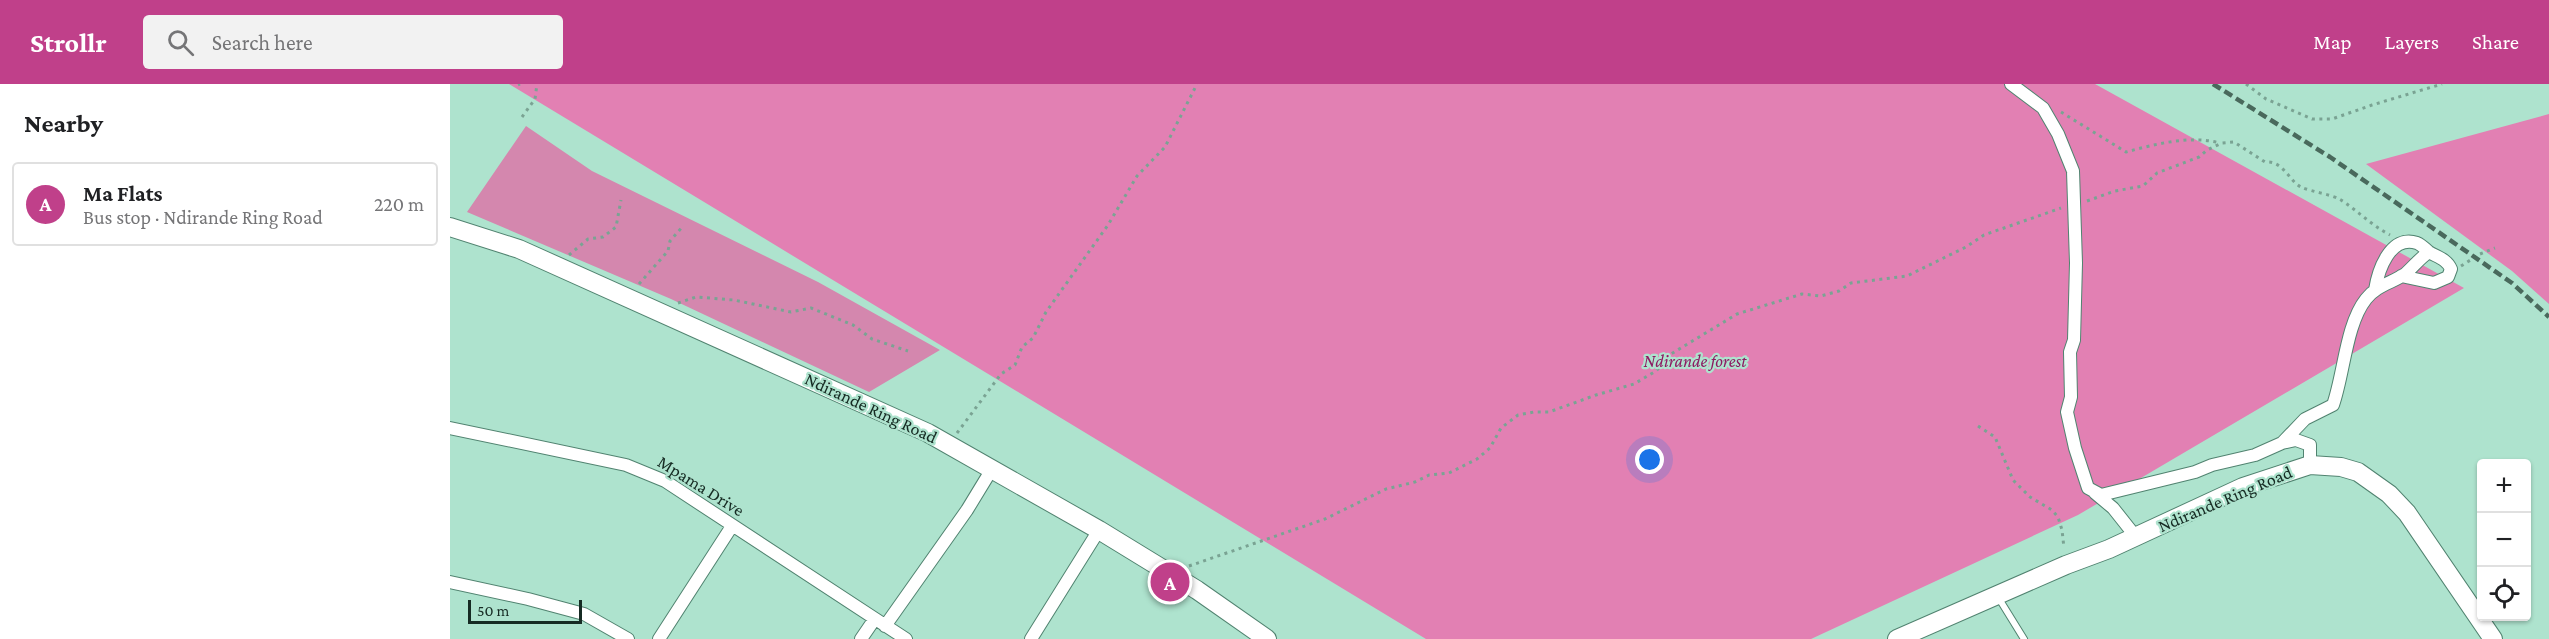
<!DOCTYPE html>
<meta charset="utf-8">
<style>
body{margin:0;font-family:"Crimson Pro",serif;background:#f2f2f2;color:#202124}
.controls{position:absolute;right:18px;bottom:18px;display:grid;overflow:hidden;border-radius:6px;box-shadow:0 2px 4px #0004}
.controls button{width:54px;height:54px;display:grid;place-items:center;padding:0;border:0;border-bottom:2px solid #e0e0e0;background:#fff;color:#202124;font:30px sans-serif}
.scale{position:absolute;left:18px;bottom:15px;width:114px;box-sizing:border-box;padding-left:6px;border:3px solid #162b23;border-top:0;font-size:16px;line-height:21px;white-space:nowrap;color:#162b23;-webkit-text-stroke:4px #aee3ce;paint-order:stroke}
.you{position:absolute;left:1200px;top:376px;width:21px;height:21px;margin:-15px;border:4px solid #fff;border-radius:50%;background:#1a73e8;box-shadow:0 0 0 9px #1a73e833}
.badge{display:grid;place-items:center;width:39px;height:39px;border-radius:50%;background:#c0408a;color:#fff;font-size:20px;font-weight:700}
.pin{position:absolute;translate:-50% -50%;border:3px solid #fff;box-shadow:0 2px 6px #0006}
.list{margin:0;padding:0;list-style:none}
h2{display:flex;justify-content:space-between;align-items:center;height:78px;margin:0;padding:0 24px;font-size:26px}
h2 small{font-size:20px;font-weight:400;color:#757577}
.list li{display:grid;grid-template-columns:39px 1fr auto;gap:18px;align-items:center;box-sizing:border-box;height:84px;margin:0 12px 12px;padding:0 12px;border:2px solid #e0e0e0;border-radius:6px}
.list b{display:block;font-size:22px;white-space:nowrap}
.list p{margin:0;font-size:20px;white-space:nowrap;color:#757577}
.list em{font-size:20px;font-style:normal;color:#757577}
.icon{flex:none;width:33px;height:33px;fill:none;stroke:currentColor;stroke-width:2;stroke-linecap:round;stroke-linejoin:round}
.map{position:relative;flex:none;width:2099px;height:555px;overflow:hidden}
header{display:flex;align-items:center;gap:36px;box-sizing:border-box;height:84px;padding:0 30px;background:#c0408a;color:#fff}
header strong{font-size:28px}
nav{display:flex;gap:33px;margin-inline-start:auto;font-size:21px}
.search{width:420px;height:54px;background:#f2f2f2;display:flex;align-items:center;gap:15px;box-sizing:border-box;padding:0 21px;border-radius:6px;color:#757577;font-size:22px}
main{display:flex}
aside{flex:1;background:#fff}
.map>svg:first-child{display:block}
.green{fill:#d487ae}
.forest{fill:#e280b3}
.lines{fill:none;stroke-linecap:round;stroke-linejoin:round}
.lane-casing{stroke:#518370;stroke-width:8}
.street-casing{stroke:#518370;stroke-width:14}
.secondary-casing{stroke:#518370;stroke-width:20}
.path{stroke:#7aa393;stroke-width:3;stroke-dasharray:3 4.5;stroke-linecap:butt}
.lane{stroke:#fff;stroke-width:6}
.street{stroke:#fff;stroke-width:12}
.secondary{stroke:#fff;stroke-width:18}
.rail{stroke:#49695c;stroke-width:4.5;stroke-dasharray:9 4.5;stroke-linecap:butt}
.labels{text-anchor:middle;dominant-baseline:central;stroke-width:4.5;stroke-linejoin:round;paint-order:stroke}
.park-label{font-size:18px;font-style:italic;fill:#8d1961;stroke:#aee3ce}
.street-label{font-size:18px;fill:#162b23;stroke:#aee3ce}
</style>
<header>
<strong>Strollr</strong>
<div class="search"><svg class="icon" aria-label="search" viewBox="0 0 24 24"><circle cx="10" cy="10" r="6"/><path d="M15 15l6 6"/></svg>Search here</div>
<nav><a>Map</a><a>Layers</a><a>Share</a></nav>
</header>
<main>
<aside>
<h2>Nearby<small></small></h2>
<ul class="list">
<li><span class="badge">A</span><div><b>Ma Flats</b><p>Bus stop · Ndirande Ring Road</p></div><em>220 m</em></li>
</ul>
</aside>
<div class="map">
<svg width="2099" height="555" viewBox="0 0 2099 555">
<rect width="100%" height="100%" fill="#aee3ce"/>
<path class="green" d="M 76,42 L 142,87 L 368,198 L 490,266 L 419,308 L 221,215 L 17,128 Z"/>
<path class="forest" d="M 59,0 L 1645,0 L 2014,204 L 1628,431 L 1361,555 L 976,555 Z
M 2099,30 L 2099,220 L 2062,187 L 1916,80 Z"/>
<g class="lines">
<g class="lane-casing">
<path id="lane" d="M 1548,513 L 1574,555"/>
</g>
<g class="street-casing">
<path id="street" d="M 1561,0 L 1593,24 L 1608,50 L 1623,87 L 1626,179 L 1624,256 L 1620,268 L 1621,313 L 1617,328 L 1625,364 L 1638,404 L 1651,411 L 1745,388 L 1762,381 L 1805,371 L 1832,359 L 1846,356 L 1860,361 L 1860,381
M 1925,206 C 1928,187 1940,150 1967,159 C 1972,161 1975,165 1979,168 C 1987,173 1997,175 2001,185 L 1998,193 L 1984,199 L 1951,192
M 0,344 L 176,381 L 215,397 L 456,555
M 1832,359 L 1855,335 L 1883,321 C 1894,290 1896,240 1916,215 C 1927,201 1942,199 1955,190 C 1963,183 1970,174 1979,168
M 1645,409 L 1663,424 L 1686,453
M 0,498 L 78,515 L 134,530 L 178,555
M 435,542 L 517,426 L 542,385
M 209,555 L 282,442
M 411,555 L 424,536
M 581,555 L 649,446"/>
</g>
<g class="secondary-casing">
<path id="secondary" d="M 0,143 L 69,165 L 478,349 L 649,446 L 747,506 L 817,555
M 1447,555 L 1616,481 L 1659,465 L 1793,403 L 1860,381 L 1891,383 L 1908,388 L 1939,410 L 1957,429 L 2043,555"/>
</g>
<path class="path" d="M 1796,0 L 1816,15 L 1862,35 L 1882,35 L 1922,21 L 1992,0
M 68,1 L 70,0
M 1611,28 L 1676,68 C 1706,60 1739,51 1770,59
M 72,33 L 85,15 L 87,0
M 1637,117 L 1665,107 L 1693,102 L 1707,89 L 1749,73 L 1757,66 L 1772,59 L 1784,58 L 1815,78 C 1833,76 1839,97 1851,103 C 1862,108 1881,110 1891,116 C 1908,127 1921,141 1940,151
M 119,171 L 138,155 L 153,153 L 166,143 L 171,116
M 2011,182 L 2030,170 L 2045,164
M 189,200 L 218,167 L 220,157 L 233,142
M 228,219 L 246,213 L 284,216 L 341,228 L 361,224 L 403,241 L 422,255 L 458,267
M 1528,342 L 1545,353 L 1563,396 L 1580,413 L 1602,426 L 1608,433 L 1612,446 L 1614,464
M 507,349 L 551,290 L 565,281 L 572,263 L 583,254 L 596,228 L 658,141 L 687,92 L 715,63 L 747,0
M 739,482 L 875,435 L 936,405 L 965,398 L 979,391 L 999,389 L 1027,375 L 1040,364 L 1051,344 L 1068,331 L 1084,328 L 1099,328 L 1146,311 L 1184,300 L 1206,287 L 1221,270 L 1287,230 L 1352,210 L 1371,212 L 1389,207 L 1401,199 L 1457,192 L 1516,163 L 1534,151 L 1611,124"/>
<use href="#lane" class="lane"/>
<use href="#street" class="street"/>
<use href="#secondary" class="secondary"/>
<path class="rail" d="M 1763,0 L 1880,73 L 2062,199 L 2099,233"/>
</g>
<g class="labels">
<g class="park-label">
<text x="1245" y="277">Ndirande forest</text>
</g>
<g class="street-label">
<text transform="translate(421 324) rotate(25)">Ndirande Ring Road</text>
<text transform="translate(251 402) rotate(32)">Mpama Drive</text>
<text transform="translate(1775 415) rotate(-23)">Ndirande Ring Road</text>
</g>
</g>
</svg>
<div class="controls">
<button>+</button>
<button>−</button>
<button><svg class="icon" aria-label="locate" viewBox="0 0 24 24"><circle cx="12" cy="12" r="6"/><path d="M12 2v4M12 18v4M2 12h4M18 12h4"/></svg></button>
</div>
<div class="scale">50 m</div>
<div class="you"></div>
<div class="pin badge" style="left:720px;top:498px">A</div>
</div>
</main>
